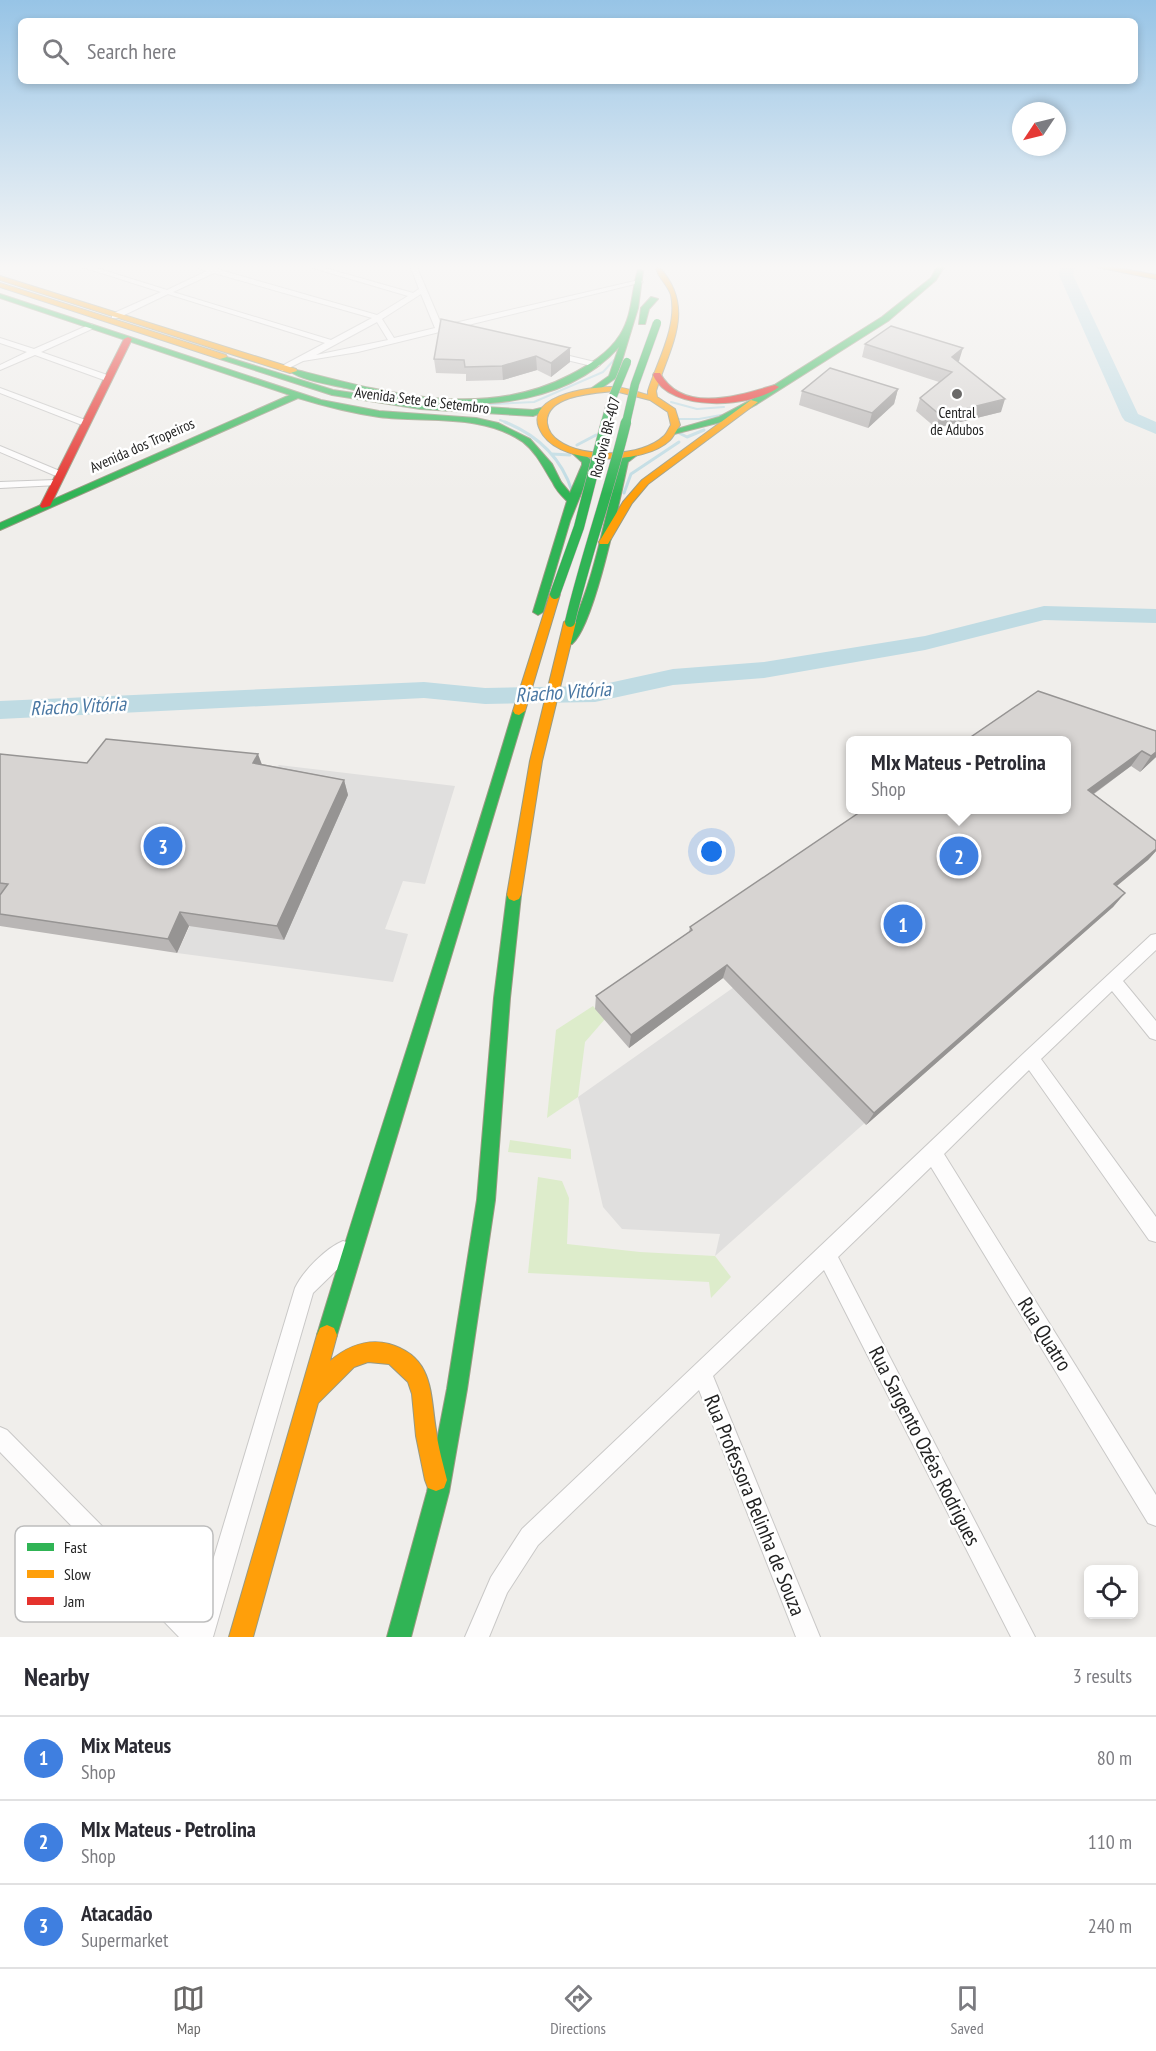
<!DOCTYPE html>
<meta charset="utf-8">
<style>
body{margin:0;font-family:"PT Sans Narrow",sans-serif;background:#f7f7f7;color:#2b2b33}
.controls{position:absolute;right:18px;bottom:18px;display:grid;overflow:hidden;border-radius:9px;box-shadow:0 3px 9px #0003}
.controls button{width:54px;height:54px;display:grid;place-items:center;padding:0;border:0;border-bottom:2px solid #e1e1e2;background:#fff;color:#2b2b33;font:30px sans-serif}
.compass{position:absolute;left:1012px;top:102px;width:54px;height:54px;border-radius:50%;background:#fff;box-shadow:0 3px 9px #0003;rotate:235deg}
.you{position:absolute;left:712px;top:852px;width:21px;height:21px;margin:-15px;border:4px solid #fff;border-radius:50%;background:#1a73e8;box-shadow:0 0 0 9px #1a73e833}
.badge{display:grid;place-items:center;width:39px;height:39px;border-radius:50%;background:#6a6968;color:#fff;font-size:20px;font-weight:700}
.pin{position:absolute;translate:-50% -50%;border:3px solid #fff;box-shadow:0 2px 6px #0006}
.popup{position:absolute;left:846px;top:736px;width:225px;height:78px;box-sizing:border-box;display:grid;place-content:center;border-radius:9px;background:#fff;filter:drop-shadow(0 2px 4px #0005);font-size:20px;white-space:nowrap;color:#7c7c81}
.popup b{font-size:22px;color:#2b2b33}
.popup::after{content:'';position:absolute;left:50%;top:100%;margin-left:-12px;border:12px solid transparent;border-top-color:#fff}
.list{margin:0;padding:0;list-style:none}
h2{display:flex;justify-content:space-between;align-items:center;height:78px;margin:0;padding:0 24px;font-size:26px}
h2 small{font-size:20px;font-weight:400;color:#7c7c81}
.list li{display:grid;grid-template-columns:39px 1fr auto;gap:18px;align-items:center;box-sizing:border-box;height:84px;padding:0 24px;border-top:2px solid #e1e1e2}
.list b{display:block;font-size:22px;white-space:nowrap}
.list p{margin:0;font-size:20px;white-space:nowrap;color:#7c7c81}
.list em{font-size:20px;font-style:normal;color:#7c7c81}
.icon{flex:none;width:33px;height:33px;fill:none;stroke:currentColor;stroke-width:2;stroke-linecap:round;stroke-linejoin:round}
.map{position:relative;flex:none;width:1156px;height:1637px;overflow:hidden}
.search{position:absolute;background:#fff;box-shadow:0 3px 9px #0003;left:18px;right:18px;top:18px;height:66px;display:flex;align-items:center;gap:15px;box-sizing:border-box;padding:0 21px;border-radius:9px;color:#7c7c81;font-size:22px}
.sheet{height:330px;background:#fff}
nav{display:flex;justify-content:space-around;align-items:center;box-sizing:border-box;height:84px;border-top:2px solid #e1e1e2;background:#fff;font-size:16px;color:#7c7c81}
nav a{display:grid;justify-items:center;gap:3px}
nav .on{color:#6a6968}
.map>svg:first-child{display:block}
.grass{fill:#ddeccb}
.parking{fill:#e0dfde}
.lines{fill:none;stroke-linecap:round;stroke-linejoin:round}
.stream-far1{stroke:#bfdbe3;stroke-width:2}
.stream{stroke:#bfdbe3;stroke-width:3}
.river{fill:#bfdbe3;fill-rule:evenodd}
.street-casing{stroke:#c9c8c7;stroke-width:2}
.fast-casing{stroke:#999a82;stroke-width:2}
.slow-casing{stroke:#999a82;stroke-width:2}
.jam-casing{stroke:#999a82;stroke-width:2}
.street{fill:#fdfcfc;fill-rule:evenodd}
.fast{fill:#30b455;fill-rule:evenodd}
.slow{fill:#ff9f0a;fill-rule:evenodd}
.jam{fill:#e5322d;fill-rule:evenodd}
.fast-bridge-far1-casing{stroke:#c5a2ad;stroke-width:9;stroke-linecap:butt}
.fast-bridge-casing{stroke:#c5a2ad;stroke-width:11;stroke-linecap:butt}
.fast-bridge-far1{stroke:#30b455;stroke-width:8}
.fast-bridge{stroke:#30b455;stroke-width:10}
.wall{fill:#b9b6b5}
.shaded-wall{fill:#969493}
.building{fill:#d7d4d2;stroke:#969493;stroke-width:1.5}
.poi-dot{fill:#6a6968;stroke:#fff;stroke-width:2}
.labels{text-anchor:middle;dominant-baseline:central;stroke-width:5;stroke-linejoin:round;paint-order:stroke}
.far-street-label{font-size:15px;fill:#222;stroke:#fff}
.far-poi-label{font-size:15px;fill:#222;stroke:#fff}
.water-label{font-size:20px;font-style:italic;fill:#4876a2;stroke:#fff}
.near-street-label{font-size:21px;fill:#222;stroke:#fff}
.key{fill:#fff;stroke:#bdbdbd;stroke-width:1.5}
.key-label{font-size:16px;fill:#222}
</style>
<div class="map">
<svg width="1156" height="1637" viewBox="0 0 1156 1637">
<rect width="100%" height="100%" fill="#f0eeeb"/>
<path class="grass" d="M 593,1006 L 605,1019 L 585,1042 L 578,1097 L 547,1118 L 556,1030 Z
M 510,1140 L 571,1149 L 571,1159 L 508,1152 Z
M 538,1177 L 562,1181 L 569,1198 L 567,1244 L 640,1252 L 715,1256 L 731,1277 L 711,1298 L 709,1282 L 528,1273 Z"/>
<path class="parking" d="M 279,765 L 455,786 L 425,884 L 403,881 L 385,929 L 408,934 L 393,982 L 177,953 L 260,778 Z
M 788,949 L 1011,993 L 715,1256 L 720,1234 L 622,1229 L 603,1207 L 578,1097 Z"/>
<g class="lines">
<path class="stream-far1" d="M 671,402 L 697,409 L 724,407
M 475,405 L 534,402 L 603,372 L 614,360
M 679,419 L 699,419 L 721,415
M 500,420 L 508,423"/>
<path class="stream" d="M 505,422 C 537,435 561,457 572,491
M 677,432 L 687,437 L 704,430
M 577,445 L 596,435
M 552,454 L 570,455
M 624,493 L 631,474 L 679,442"/>
<path class="river" d="M 1061,265 L 1075,265 L 1073,275 L 1138,414 L 1156,422 L 1156,434 L 1125,421 L 1122,417 L 1059,275 Z
M 1044,606 L 1156,609 L 1156,623 L 1044,620 L 925,650 L 764,678 L 673,685 L 595,702 L 485,704 L 424,698 L 0,719 L 0,701 L 424,682 L 485,688 L 595,686 L 673,669 L 764,662 L 925,636 Z"/>
<g class="street-casing">
<path id="street" d="M 76,265 L 87,265 L 167,290 L 207,271 L 191,265 L 217,267 L 220,270 L 377,315 L 408,296 L 303,265 L 314,265 L 413,293 L 419,289 L 410,265 L 416,265 L 442,326 L 639,280 L 643,282 L 358,352 L 303,361 L 283,371 L 279,369 L 280,367 L 325,343 L 168,294 L 118,318 L 112,318 L 112,314 L 161,292 ZM 214,273 L 372,318 L 331,340 L 173,292 ZM 421,294 L 435,328 L 394,338 L 382,319 ZM 377,322 L 388,340 L 316,355 Z
M 91,324 L 95,326 L 94,328 L 41,352 L 110,376 L 110,380 L 104,380 L 35,355 L 0,370 L 0,365 L 27,352 L 0,343 L 0,338 L 34,349 Z
M 553,352 L 599,363 L 600,365 L 596,367 L 550,356 L 549,354 Z
M 0,388 L 88,421 L 89,423 L 82,425 L 0,393 Z
M 0,446 L 62,472 L 64,474 L 56,476 L 0,452 Z
M 55,480 L 58,481 L 58,485 L 0,488 L 0,482 Z
M 1156,934 L 1156,950 L 1123,981 L 1156,1021 L 1156,1040 L 1150,1038 L 1112,991 L 1041,1059 L 1156,1217 L 1156,1242 L 1149,1240 L 1029,1070 L 944,1154 L 1156,1495 L 1156,1526 L 1148,1523 L 931,1167 L 838,1257 L 1035,1637 L 1011,1637 L 824,1270 L 713,1376 L 820,1637 L 796,1637 L 699,1390 L 538,1545 L 507,1593 L 489,1637 L 465,1637 L 491,1577 L 522,1529 L 1024,1053 L 1151,935 Z
M 343,1241 L 350,1243 L 352,1250 L 350,1257 L 313,1293 L 213,1637 L 179,1637 L 0,1452 L 0,1427 L 7,1430 L 195,1620 L 295,1288 C 303,1271 326,1248 343,1241 Z"/>
</g>
<g class="fast-casing">
<path id="fast" d="M 938,265 L 945,265 L 936,280 L 888,321 L 757,404 L 725,421 L 674,434 L 670,431 L 719,417 L 751,400 L 882,317 L 931,278 Z
M 638,270 L 643,271 L 638,308 L 617,377 L 596,392 L 589,390 L 609,376 L 619,347 C 553,420 432,410 346,388 C 328,384 304,381 289,371 L 293,369 C 383,392 482,421 570,375 C 589,365 608,354 620,335 C 633,315 631,292 638,270 Z
M 0,294 L 321,400 L 379,411 L 476,418 L 498,423 L 530,439 L 552,464 L 561,482 L 570,493 L 582,465 L 582,462 L 572,453 L 580,451 L 592,461 L 591,469 L 570,521 L 543,612 L 538,615 L 533,612 L 567,501 C 562,496 556,490 553,483 C 544,469 537,453 523,442 C 482,413 426,423 379,417 C 352,413 324,406 298,398 L 0,530 L 0,523 L 290,395 L 0,298 Z
M 651,297 L 658,299 L 649,309 L 645,324 L 639,324 L 641,308 Z
M 220,355 L 333,390 L 420,403 L 533,410 L 545,407 L 549,410 L 533,416 L 420,409 L 332,395 L 220,359 Z
M 629,453 L 637,455 L 628,462 C 620,497 595,625 572,644 L 564,644 L 562,641 C 590,606 607,508 619,461 Z
M 519,707 L 525,711 L 337,1335 L 334,1342 L 327,1345 L 320,1342 L 317,1335 C 380,1126 451,920 513,711 Z
M 514,889 L 519,891 L 521,895 L 510,998 L 495,1200 L 467,1389 L 449,1492 L 411,1637 L 387,1637 L 427,1492 L 447,1389 L 477,1200 L 494,998 L 507,895 L 509,891 Z"/>
</g>
<g class="slow-casing">
<path id="slow" d="M 1087,265 L 1102,265 L 1156,275 L 1156,279 Z
M 656,268 L 660,268 C 696,309 670,346 656,391 L 657,397 L 675,409 L 680,425 C 677,429 674,436 670,440 C 644,465 565,466 543,435 C 517,397 589,386 613,387 C 624,387 637,392 648,395 L 648,391 C 657,362 678,326 671,295 C 668,285 657,276 656,268 ZM 615,391 L 650,400 L 668,412 L 671,425 C 669,428 667,433 664,436 C 642,457 584,459 559,441 C 553,437 548,431 547,423 C 545,395 595,393 615,391 Z
M 0,276 L 296,369 L 297,371 L 290,373 L 0,280 Z
M 0,283 L 226,355 L 227,357 L 220,359 L 0,287 Z
M 751,400 L 758,402 L 648,484 L 632,503 L 608,544 L 600,544 L 599,542 L 623,502 L 642,480 Z
M 555,591 L 560,594 L 525,711 L 519,715 L 515,714 L 513,711 L 550,594 Z
M 570,618 L 576,622 L 542,761 L 521,895 L 519,899 L 514,901 L 509,899 L 507,895 L 530,761 L 564,622 Z
M 327,1325 L 334,1328 L 337,1335 L 330,1361 C 347,1347 366,1338 389,1344 C 434,1357 430,1393 436,1430 C 438,1447 443,1463 447,1480 L 444,1488 L 436,1491 L 428,1488 L 425,1480 L 416,1436 L 412,1394 L 408,1382 L 389,1364 L 368,1362 L 354,1367 L 318,1403 L 253,1637 L 229,1637 L 317,1335 L 320,1328 Z"/>
</g>
<g class="jam-casing">
<path id="jam" d="M 128,337 L 132,339 L 50,506 L 42,508 L 40,506 L 124,339 Z
M 654,373 L 660,373 C 683,415 740,395 775,385 L 779,387 C 751,408 670,413 653,375 Z"/>
</g>
<use href="#street" class="street"/>
<use href="#fast" class="fast"/>
<use href="#slow" class="slow"/>
<use href="#jam" class="jam"/>
<g class="fast-bridge-far1-casing">
<path id="fast-bridge-far1" d="M 605,423 L 611,401 L 627,362
M 626,423 L 635,384 L 657,323"/>
</g>
<g class="fast-bridge-casing">
<path id="fast-bridge" d="M 555,594 L 579,527 L 606,422
M 570,622 C 586,554 610,489 626,422"/>
</g>
<use href="#fast-bridge-far1" class="fast-bridge-far1"/>
<use href="#fast-bridge" class="fast-bridge"/>
</g>
<path class="wall" d="M 441,319 L 570,362 L 551,377 L 537,370 L 503,380 L 466,381 L 466,374 L 436,373 L 434,359 Z
M 865,344 L 959,361 L 958,362 L 1001,412 L 936,428 L 916,411 L 920,398 L 939,382 L 862,357 Z
M 898,389 L 894,404 L 868,428 L 799,405 L 802,391 Z
M 1156,731 L 1156,757 L 1140,772 L 1131,766 L 1094,794 L 1156,841 L 1156,851 L 1148,860 L 1117,886 L 1125,893 L 1113,907 L 866,1125 L 723,978 L 629,1048 L 595,1009 L 596,996 L 689,932 L 690,927 Z
M 0,754 L 87,763 L 262,764 L 344,780 L 348,795 L 284,940 L 189,926 L 177,953 L 0,926 Z"/>
<path class="shaded-wall" d="M 570,348 L 570,362 L 551,377 L 551,363 Z
M 963,348 L 959,361 L 948,370 L 952,357 Z
M 536,356 L 537,370 L 503,380 L 502,366 Z
M 898,389 L 894,404 L 868,428 L 872,413 Z
M 1005,399 L 1001,412 L 936,428 L 940,415 Z
M 1142,751 L 1131,766 L 1078,805 L 1088,790 Z
M 1156,752 L 1156,757 L 1140,772 L 1151,756 Z
M 258,754 L 264,770 L 253,763 Z
M 344,780 L 348,795 L 284,940 L 277,926 Z
M 1156,849 L 1156,851 L 1148,860 L 1102,898 L 1114,884 Z
M 1125,893 L 1113,907 L 866,1125 L 874,1113 Z
M 180,912 L 189,926 L 177,953 L 168,939 Z
M 727,965 L 723,978 L 629,1048 L 631,1035 Z"/>
<path class="building" d="M 441,319 L 570,348 L 551,363 L 536,356 L 502,366 L 465,367 L 464,360 L 434,359 Z
M 891,326 L 963,348 L 952,357 L 1005,399 L 940,415 L 920,398 L 952,372 L 865,344 Z
M 830,368 L 898,389 L 872,413 L 802,391 Z
M 1038,691 L 1156,731 L 1156,752 L 1151,756 L 1142,751 L 1088,790 L 1156,841 L 1156,849 L 1114,884 L 1125,893 L 874,1113 L 727,965 L 631,1035 L 596,996 L 692,930 L 690,927 L 863,810 L 1067,810 L 1067,741 L 965,741 Z
M 106,739 L 258,754 L 253,763 L 344,780 L 277,926 L 180,912 L 168,939 L 0,914 L 0,895 L 8,884 L 0,883 L 0,754 L 87,763 Z"/>
<linearGradient id="sky" x2="0" y2="1"><stop stop-color="#97c4e6"/><stop offset="0.54" stop-color="#f8f7f6"/><stop offset="1" stop-color="#f8f7f6" stop-opacity="0"/></linearGradient>
<rect width="1156" height="494" fill="url(#sky)"/>
<circle class="poi-dot" cx="957" cy="394" r="6"/>
<g class="labels">
<g class="far-street-label">
<text transform="translate(422 400) rotate(7)">Avenida Sete de Setembro</text>
<text transform="translate(605 437) rotate(-76)">Rodovia BR-407</text>
<text transform="translate(142 445) rotate(-24)">Avenida dos Tropeiros</text>
</g>
<g class="far-poi-label">
<text x="957" y="412">Central<tspan x="957" dy="17">de Adubos</tspan></text>
</g>
<g class="water-label">
<text transform="translate(563 692) rotate(-4)">Riacho Vitória</text>
<text transform="translate(78 706) rotate(-3)">Riacho Vitória</text>
</g>
<g class="near-street-label">
<text transform="translate(1045 1334) rotate(58)">Rua Quatro</text>
<text transform="translate(925 1446) rotate(63)">Rua Sargento Ozéas Rodrigues</text>
<text transform="translate(755 1505) rotate(68)">Rua Professora Belinha de Souza</text>
</g>
</g>
<rect x="15" y="1526" width="198" height="96" rx="9" class="key"/>
<rect x="27" y="1543" width="27" height="8" fill="#30b455"/>
<rect x="27" y="1570" width="27" height="8" fill="#ff9f0a"/>
<rect x="27" y="1597" width="27" height="8" fill="#e5322d"/>
<g class="key-label">
<text x="64" y="1553">Fast</text>
<text x="64" y="1580">Slow</text>
<text x="64" y="1607">Jam</text>
</g>
</svg>
<div class="controls">
<button><svg class="icon" aria-label="locate" viewBox="0 0 24 24"><circle cx="12" cy="12" r="6"/><path d="M12 2v4M12 18v4M2 12h4M18 12h4"/></svg></button>
</div>
<svg class="compass" viewBox="-18 -18 36 36"><path d="M0-13l5 13h-10z" fill="#e53935"/><path d="M0 13l5-13h-10z" fill="#7c7c81"/></svg>
<div class="you"></div>
<div class="pin badge" style="left:903px;top:924px;background:#3f7fe0">1</div>
<div class="pin badge" style="left:959px;top:856px;background:#3f7fe0">2</div>
<div class="popup"><b>MIx Mateus - Petrolina</b>Shop</div>
<div class="pin badge" style="left:163px;top:846px;background:#3f7fe0">3</div>
<div class="search"><svg class="icon" aria-label="search" viewBox="0 0 24 24"><circle cx="10" cy="10" r="6"/><path d="M15 15l6 6"/></svg>Search here</div>
</div>
<section class="sheet">
<h2>Nearby<small>3 results</small></h2>
<ul class="list">
<li><span class="badge" style="background:#3f7fe0">1</span><div><b>Mix Mateus</b><p>Shop</p></div><em>80 m</em></li>
<li><span class="badge" style="background:#3f7fe0">2</span><div><b>MIx Mateus - Petrolina</b><p>Shop</p></div><em>110 m</em></li>
<li><span class="badge" style="background:#3f7fe0">3</span><div><b>Atacadão</b><p>Supermarket</p></div><em>240 m</em></li>
</ul>
</section>
<nav>
<a class="on"><svg class="icon" aria-label="map" viewBox="0 0 24 24"><path d="M3 6l6-2 6 2 6-2v14l-6 2-6-2-6 2zM9 4v14M15 6v14"/></svg>Map</a>
<a><svg class="icon" aria-label="directions" viewBox="0 0 24 24"><path d="M12 3l9 9-9 9-9-9zM9 14v-3h6M13 9l2 2-2 2"/></svg>Directions</a>
<a><svg class="icon" aria-label="saved" viewBox="0 0 24 24"><path d="M7 4h10v16l-5-4-5 4z"/></svg>Saved</a>
</nav>
